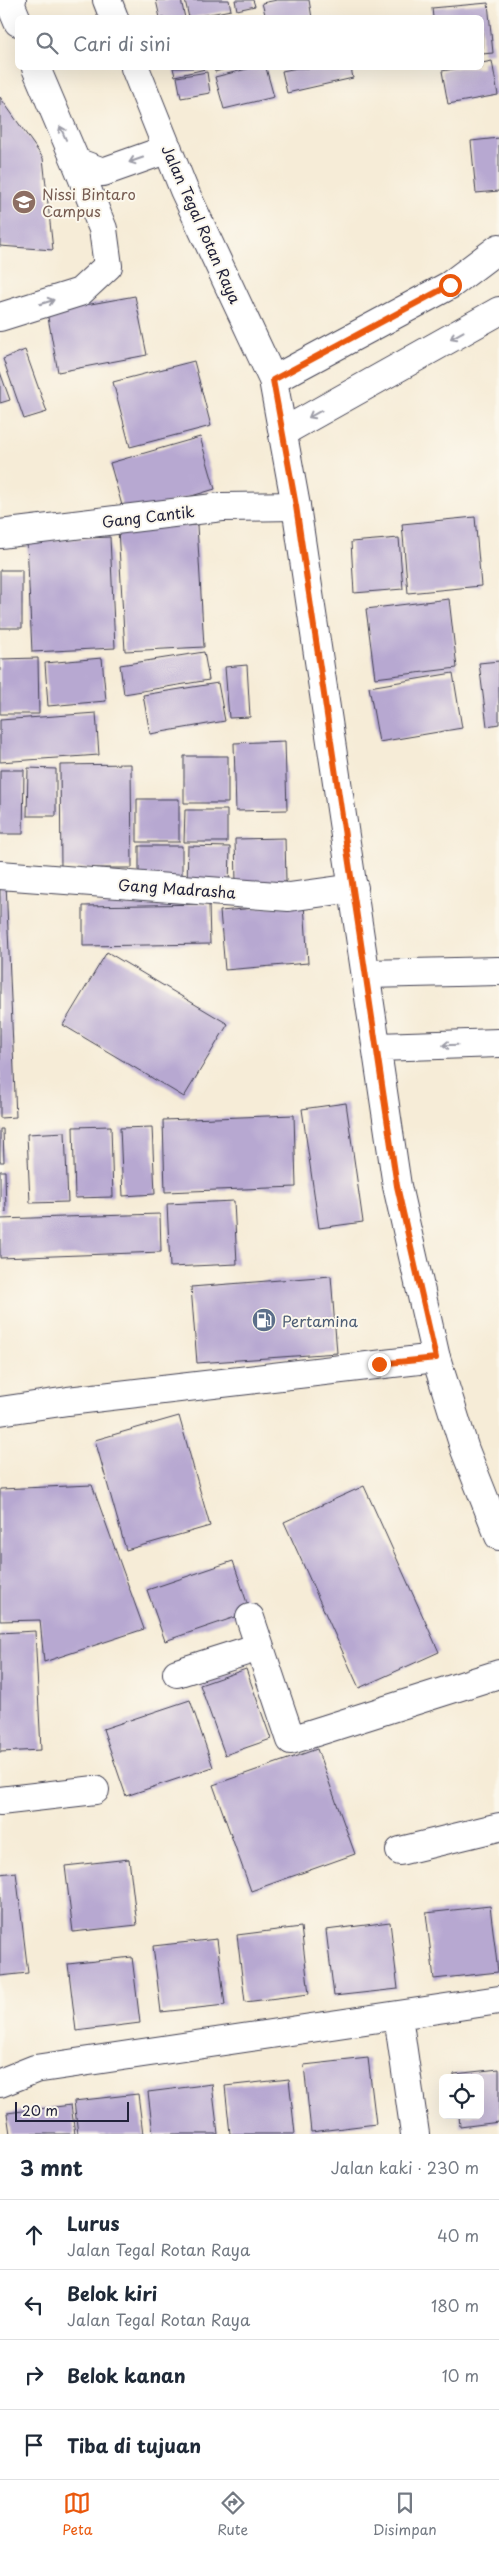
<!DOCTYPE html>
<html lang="id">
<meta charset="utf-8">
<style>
body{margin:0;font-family:"Playpen Sans",sans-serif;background:#f2f2f3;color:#1f2937}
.controls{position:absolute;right:15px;bottom:15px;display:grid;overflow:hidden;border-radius:8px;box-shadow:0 5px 20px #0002}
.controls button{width:45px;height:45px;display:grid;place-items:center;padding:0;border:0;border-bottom:1px solid #e0e1e3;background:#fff;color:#1f2937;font:25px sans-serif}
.scale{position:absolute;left:15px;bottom:12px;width:114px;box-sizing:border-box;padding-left:5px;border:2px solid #22223b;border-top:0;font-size:14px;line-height:18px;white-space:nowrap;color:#22223b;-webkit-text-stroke:4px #fbf7ec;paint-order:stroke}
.stop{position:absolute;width:15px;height:15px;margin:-11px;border:4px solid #ea580c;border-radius:50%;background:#fff}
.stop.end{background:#ea580c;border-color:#fff;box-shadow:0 1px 5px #0008}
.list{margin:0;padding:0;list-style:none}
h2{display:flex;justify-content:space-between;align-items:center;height:65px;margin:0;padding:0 20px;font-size:21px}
h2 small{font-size:16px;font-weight:400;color:#747a83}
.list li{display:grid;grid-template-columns:32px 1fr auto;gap:15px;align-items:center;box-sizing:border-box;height:70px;padding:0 20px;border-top:1px solid #e0e1e3}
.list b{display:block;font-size:19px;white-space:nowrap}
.list p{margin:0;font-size:16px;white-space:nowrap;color:#747a83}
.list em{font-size:16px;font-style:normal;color:#747a83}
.icon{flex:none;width:28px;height:28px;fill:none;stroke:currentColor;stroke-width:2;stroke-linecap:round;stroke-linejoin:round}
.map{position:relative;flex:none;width:499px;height:2134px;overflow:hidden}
.search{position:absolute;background:#fff;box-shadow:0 5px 20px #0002;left:15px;right:15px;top:15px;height:55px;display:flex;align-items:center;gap:12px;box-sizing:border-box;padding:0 18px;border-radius:8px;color:#747a83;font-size:19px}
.sheet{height:345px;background:#fff}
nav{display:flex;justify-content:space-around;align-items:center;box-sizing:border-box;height:70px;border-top:1px solid #e0e1e3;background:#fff;font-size:14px;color:#747a83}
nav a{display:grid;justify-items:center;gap:2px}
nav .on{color:#ea580c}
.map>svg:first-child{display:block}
.building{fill:#b7a8d1}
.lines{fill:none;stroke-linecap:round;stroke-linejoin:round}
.minor-casing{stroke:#424052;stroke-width:30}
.major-casing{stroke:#424052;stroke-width:30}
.minor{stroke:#fff;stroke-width:28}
.major{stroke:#fff;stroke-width:28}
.oneway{stroke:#9c9ca7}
.route{stroke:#ea580c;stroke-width:6}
.labels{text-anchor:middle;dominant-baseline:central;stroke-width:4;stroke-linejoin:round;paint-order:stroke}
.education-label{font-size:15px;fill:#785e54;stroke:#fbf7ec;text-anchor:start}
.street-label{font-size:15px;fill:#22223b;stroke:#fbf7ec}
.service-label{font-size:15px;fill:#4e5e75;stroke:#fbf7ec;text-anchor:start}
</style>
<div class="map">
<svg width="499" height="2134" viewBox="0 0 499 2134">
<rect width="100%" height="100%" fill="#fbf7ec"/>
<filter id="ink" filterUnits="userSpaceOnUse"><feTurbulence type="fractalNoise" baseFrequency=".02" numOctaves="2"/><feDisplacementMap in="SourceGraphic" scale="10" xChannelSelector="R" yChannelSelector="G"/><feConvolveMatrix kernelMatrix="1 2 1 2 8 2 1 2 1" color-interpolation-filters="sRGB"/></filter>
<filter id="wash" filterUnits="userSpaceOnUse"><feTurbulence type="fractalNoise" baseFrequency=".0096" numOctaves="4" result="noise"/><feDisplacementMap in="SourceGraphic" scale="20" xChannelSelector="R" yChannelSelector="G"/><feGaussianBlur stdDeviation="1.12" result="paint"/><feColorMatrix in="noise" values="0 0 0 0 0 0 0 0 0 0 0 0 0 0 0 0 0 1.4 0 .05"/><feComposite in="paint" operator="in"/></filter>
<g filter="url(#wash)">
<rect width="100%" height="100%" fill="#f6ecd7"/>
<g id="blocks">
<path class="building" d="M 156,0 L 181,0 L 185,18 L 160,18 Z
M 185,0 L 229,0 L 231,10 L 189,18 Z
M 235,0 L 253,0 L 255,6 L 237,10 Z
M 277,0 L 309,0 L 312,18 L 266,18 L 262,3 Z
M 488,3 L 493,53 L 482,54 L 482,18 L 433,18 L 432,8 Z
M 492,61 L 498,95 L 448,104 L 442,71 L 459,68 L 482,68 L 482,63 Z
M 173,68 L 210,68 L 175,76 Z
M 214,68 L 229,68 L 215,72 Z
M 251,68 L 266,68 L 274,97 L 224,109 L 215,77 Z
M 297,68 L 351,68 L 353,78 L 287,93 L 282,71 Z
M 207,72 L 210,93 L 181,98 L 177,77 Z
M 0,97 L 43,158 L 53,250 L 0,246 Z
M 499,138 L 499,191 L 476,193 L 471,141 Z
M 135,296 L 147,355 L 58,372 L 47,312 Z
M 25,350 L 47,412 L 24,419 L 3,359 Z
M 194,361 L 211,426 L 130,447 L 113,382 Z
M 0,372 L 10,400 L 0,403 Z
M 200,437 L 215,489 L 125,516 L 110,463 Z
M 475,517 L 481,586 L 408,593 L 402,524 Z
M 197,525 L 204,647 L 125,651 L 118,529 Z
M 110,537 L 115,648 L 32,652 L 27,541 Z
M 399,538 L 403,589 L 354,593 L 351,542 Z
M 0,570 L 22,570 L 22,628 L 0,628 Z
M 449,599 L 457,668 L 375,678 L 366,609 Z
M 204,652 L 209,680 L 124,694 L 120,665 Z
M 38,658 L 39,714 L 0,714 L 0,659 Z
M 102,658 L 106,701 L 48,706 L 45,663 Z
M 499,661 L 499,724 L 487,726 L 479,663 Z
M 247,665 L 250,717 L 229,718 L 225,667 Z
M 453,673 L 462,728 L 379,742 L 369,687 Z
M 218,683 L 225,721 L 150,734 L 143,695 Z
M 96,713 L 99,755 L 0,762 L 0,720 Z
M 285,741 L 287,810 L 236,811 L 234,743 Z
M 184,756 L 228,756 L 228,803 L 184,803 Z
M 131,764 L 132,868 L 61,868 L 60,765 Z
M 28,768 L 56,769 L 56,816 L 27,816 Z
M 0,770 L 24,770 L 23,834 L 0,834 Z
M 137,799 L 179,799 L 179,842 L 137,842 Z
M 185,810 L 227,810 L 227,842 L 184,842 Z
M 285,838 L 286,882 L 236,883 L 235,839 Z
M 139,846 L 182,846 L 182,882 L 139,882 Z
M 188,846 L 230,847 L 229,887 L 187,885 Z
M 6,883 L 16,1117 L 0,1118 L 0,884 Z
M 209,904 L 210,944 L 83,946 L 83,906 Z
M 304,904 L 308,963 L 225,970 L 220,911 Z
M 107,952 L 228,1024 L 184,1097 L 63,1025 Z
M 346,1103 L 363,1222 L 319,1228 L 302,1109 Z
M 294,1115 L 296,1187 L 165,1192 L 163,1120 Z
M 111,1126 L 113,1197 L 75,1198 L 73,1127 Z
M 152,1127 L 155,1194 L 123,1196 L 120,1128 Z
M 0,1129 L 3,1129 L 4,1162 L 0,1162 Z
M 65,1132 L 68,1202 L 30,1203 L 27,1134 Z
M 0,1171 L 5,1171 L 6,1212 L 0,1213 Z
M 234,1201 L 237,1264 L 170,1267 L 167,1204 Z
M 160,1214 L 161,1252 L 0,1258 L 0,1219 Z
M 331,1276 L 337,1353 L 197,1363 L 191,1287 Z
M 179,1416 L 210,1526 L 126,1550 L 95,1440 Z
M 92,1485 L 144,1629 L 44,1662 L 40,1620 L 0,1621 L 0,1489 Z
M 364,1486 L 439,1652 L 359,1688 L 284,1522 Z
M 233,1561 L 250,1612 L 165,1641 L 147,1590 Z
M 35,1631 L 41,1750 L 0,1752 L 0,1633 Z
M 246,1669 L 271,1739 L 225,1755 L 200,1685 Z
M 190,1700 L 213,1767 L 126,1796 L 103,1729 Z
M 317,1749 L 355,1854 L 251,1891 L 213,1785 Z
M 129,1859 L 137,1925 L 73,1932 L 65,1866 Z
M 16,1872 L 28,1973 L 0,1976 L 0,1874 Z
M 490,1906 L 498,1972 L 434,1979 L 426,1913 Z
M 390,1922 L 398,1989 L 334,1996 L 326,1930 Z
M 301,1927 L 309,1994 L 245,2002 L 237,1935 Z
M 217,1939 L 225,2005 L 161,2012 L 153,1946 Z
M 132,1957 L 140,2023 L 76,2031 L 68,1964 Z
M 368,2058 L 376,2124 L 311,2132 L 304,2065 Z
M 499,2069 L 499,2122 L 460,2127 L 459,2115 L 480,2115 L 480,2078 L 454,2078 L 454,2074 Z
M 289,2079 L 295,2134 L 230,2134 L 225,2086 Z
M 212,2084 L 218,2134 L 153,2134 L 148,2092 Z
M 138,2094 L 143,2134 L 78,2134 L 74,2101 Z
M 71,2105 L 75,2134 L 10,2134 L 7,2113 Z"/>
</g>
</g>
<g filter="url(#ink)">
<use href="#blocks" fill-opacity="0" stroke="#424052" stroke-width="1"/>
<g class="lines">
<g class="minor-casing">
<path id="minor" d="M 12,0 L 10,3 L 18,22
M 36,68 L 76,162 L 103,172 L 168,149
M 0,317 L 80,292 L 108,266 L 103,229 L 76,162
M 0,534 L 222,507 L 296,506
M 0,875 L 289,897 L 354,888
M 367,974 L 499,971
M 0,1411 L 68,1401 L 436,1358
M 250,1618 L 291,1740 L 499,1674
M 177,1673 L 259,1647
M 0,1801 L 95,1790
M 400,1851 L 499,1827
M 398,2016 L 415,2134
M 0,2083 L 35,2069 L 499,2000"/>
</g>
<g class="major-casing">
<path id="major" d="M 107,0 L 114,18
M 135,68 L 184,190 L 273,380 L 296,506 L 397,1186 L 436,1358 L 465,1450 L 499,1536
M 273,380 L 450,285 L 499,248
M 283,432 L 499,311
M 378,1047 L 499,1043"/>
</g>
<use href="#minor" class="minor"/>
<use href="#major" class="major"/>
</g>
<defs><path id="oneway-shaft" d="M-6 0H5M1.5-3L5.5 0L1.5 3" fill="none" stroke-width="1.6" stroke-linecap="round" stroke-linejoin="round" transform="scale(1.25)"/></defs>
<g class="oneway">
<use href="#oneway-shaft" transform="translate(63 133) rotate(-114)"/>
<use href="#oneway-shaft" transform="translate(136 160) rotate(161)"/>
<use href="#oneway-shaft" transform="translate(47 302) rotate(-17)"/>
<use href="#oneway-shaft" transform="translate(457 335) rotate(151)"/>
<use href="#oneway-shaft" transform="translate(315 414) rotate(151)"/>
<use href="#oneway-shaft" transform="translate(450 1045) rotate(178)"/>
</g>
</g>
<g class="lines" filter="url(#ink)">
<path class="route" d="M 379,1364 L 436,1358 L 397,1186 L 296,506 L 273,380 L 450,285"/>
</g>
<defs>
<g id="university-disc" transform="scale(1.25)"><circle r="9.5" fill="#8d6e63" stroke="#fbf7ec"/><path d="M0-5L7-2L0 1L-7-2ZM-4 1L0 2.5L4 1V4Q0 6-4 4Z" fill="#fff"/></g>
<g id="fuel-disc" transform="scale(1.25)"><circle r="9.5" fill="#5c6f8a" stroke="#fbf7ec"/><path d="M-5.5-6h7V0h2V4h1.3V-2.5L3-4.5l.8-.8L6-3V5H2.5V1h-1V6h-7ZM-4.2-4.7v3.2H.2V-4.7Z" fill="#fff"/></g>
</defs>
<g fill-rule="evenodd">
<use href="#university-disc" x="24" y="202"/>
<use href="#fuel-disc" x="264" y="1320"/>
</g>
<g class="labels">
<g class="education-label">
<text x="42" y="193">Nissi Bintaro<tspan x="42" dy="17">Campus</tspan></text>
</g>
<g class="street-label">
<text transform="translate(202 224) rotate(66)">Jalan Tegal Rotan Raya</text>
<text transform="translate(148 516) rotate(-7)">Gang Cantik</text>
<text transform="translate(177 888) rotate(4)">Gang Madrasha</text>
</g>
<g class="service-label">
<text x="282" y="1320">Pertamina</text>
</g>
</g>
</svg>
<div class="controls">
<button><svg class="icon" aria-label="locate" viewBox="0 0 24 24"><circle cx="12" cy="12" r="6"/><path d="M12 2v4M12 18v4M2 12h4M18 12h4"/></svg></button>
</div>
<div class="scale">20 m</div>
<div class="stop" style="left:450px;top:285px"></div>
<div class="stop end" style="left:379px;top:1364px"></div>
<div class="search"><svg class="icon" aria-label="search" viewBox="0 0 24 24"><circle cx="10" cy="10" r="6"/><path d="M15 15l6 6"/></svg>Cari di sini</div>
</div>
<section class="sheet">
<h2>3 mnt<small>Jalan kaki · 230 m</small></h2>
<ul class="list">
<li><svg class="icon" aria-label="ahead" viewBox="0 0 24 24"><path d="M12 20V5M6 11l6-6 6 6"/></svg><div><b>Lurus</b><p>Jalan Tegal Rotan Raya</p></div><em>40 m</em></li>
<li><svg class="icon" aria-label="left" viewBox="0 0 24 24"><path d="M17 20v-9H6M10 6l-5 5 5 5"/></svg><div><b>Belok kiri</b><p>Jalan Tegal Rotan Raya</p></div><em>180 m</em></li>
<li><svg class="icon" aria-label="right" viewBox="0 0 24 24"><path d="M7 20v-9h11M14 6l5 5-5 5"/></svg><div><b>Belok kanan</b></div><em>10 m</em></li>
<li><svg class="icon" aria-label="arrive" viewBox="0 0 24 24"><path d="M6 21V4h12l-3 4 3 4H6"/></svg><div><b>Tiba di tujuan</b></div></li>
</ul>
</section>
<nav>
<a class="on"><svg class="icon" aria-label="map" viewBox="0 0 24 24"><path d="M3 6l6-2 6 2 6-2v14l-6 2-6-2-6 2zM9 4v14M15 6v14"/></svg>Peta</a>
<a><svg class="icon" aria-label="directions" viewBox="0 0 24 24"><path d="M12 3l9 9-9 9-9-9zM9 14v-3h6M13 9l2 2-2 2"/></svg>Rute</a>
<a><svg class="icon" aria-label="saved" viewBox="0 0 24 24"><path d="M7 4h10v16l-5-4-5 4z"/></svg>Disimpan</a>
</nav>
